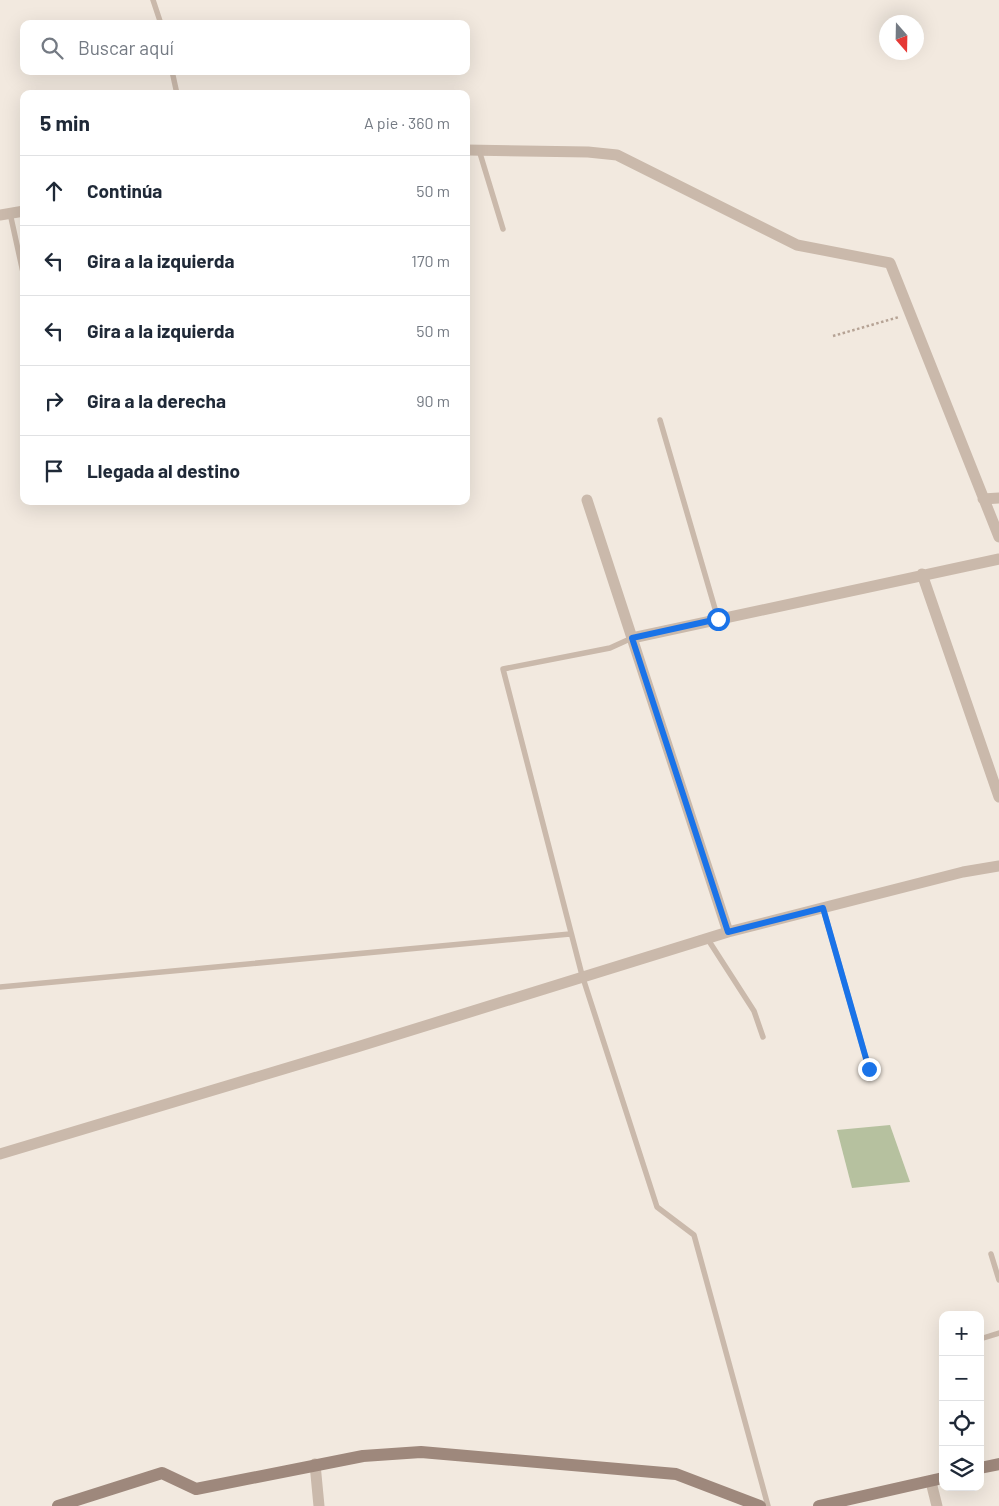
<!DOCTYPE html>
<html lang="es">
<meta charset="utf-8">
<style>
body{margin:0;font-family:Barlow,sans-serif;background:#f6f6f7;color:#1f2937}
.controls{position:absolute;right:15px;bottom:15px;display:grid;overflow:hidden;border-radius:10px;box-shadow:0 5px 20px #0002}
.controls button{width:45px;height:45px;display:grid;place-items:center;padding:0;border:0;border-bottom:1px solid #e0e1e3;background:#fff;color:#1f2937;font:25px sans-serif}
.compass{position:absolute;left:879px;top:15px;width:45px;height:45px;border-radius:50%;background:#fff;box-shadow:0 5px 20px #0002;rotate:160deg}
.stop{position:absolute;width:15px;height:15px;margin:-11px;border:4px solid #1a73e8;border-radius:50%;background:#fff}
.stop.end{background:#1a73e8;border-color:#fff;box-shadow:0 1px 5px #0008}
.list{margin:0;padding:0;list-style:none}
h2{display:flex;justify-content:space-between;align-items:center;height:65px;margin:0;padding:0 20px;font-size:21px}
h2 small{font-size:16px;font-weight:400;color:#747a83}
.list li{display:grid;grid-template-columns:32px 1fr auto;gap:15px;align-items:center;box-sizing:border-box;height:70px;padding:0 20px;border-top:1px solid #e0e1e3}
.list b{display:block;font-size:19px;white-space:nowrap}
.list em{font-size:16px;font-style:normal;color:#747a83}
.icon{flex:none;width:28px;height:28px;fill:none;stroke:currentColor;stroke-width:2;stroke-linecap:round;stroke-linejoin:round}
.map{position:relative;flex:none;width:999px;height:1506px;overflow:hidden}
.search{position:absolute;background:#fff;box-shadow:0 5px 20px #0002;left:20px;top:20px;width:450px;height:55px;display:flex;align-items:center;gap:12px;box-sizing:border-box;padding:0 18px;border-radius:10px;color:#747a83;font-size:19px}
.panel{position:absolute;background:#fff;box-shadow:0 5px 20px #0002;left:20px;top:90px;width:450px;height:415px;border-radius:10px}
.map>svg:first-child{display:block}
.green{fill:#b6c19f}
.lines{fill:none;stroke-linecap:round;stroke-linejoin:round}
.path{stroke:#b6a395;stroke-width:2.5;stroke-dasharray:2.5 2.5;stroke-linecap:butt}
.lane{stroke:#cab9ab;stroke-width:5.5}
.street{stroke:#cab9ab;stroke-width:11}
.secondary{stroke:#9e887c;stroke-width:12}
.route{stroke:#1a73e8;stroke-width:6}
</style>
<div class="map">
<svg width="999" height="1506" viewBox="0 0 999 1506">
<rect width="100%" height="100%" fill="#f2e9df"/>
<path class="green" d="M 890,1125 L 910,1182 L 852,1188 L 837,1130 Z"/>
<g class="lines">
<path class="path" d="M 833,336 L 899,317"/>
<path class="lane" d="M 153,0 L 161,24
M 172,71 L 177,94
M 479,150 L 503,229
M 10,213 L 24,277
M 660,420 L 718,619
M 632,638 L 610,648 L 503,669 L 582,975 L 657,1207 L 694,1235 L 768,1506
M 823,908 L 869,1069
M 707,938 L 754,1011 L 763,1037
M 0,987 L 570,934
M 991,1254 L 999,1280
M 980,1339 L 999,1333"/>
<path class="street" d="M 466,150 L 588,152 L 617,155 L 797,245 L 890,263 L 999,537
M 0,215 L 24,211
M 983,499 L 999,498
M 587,500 L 728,932
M 922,574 L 999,797
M 632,638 L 999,559
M 0,1154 L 357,1047 L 728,932 L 963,872 L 999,866
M 315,1464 L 319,1506
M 931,1482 L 937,1506"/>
<path class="secondary" d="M 980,1468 L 999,1464
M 58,1506 L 162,1473 L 196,1489 L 363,1456 L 421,1452 L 676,1474 L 760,1506
M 819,1506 L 943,1478"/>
</g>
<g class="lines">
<path class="route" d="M 718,619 L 632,638 L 728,932 L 823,908 L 869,1069"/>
</g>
</svg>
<div class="controls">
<button>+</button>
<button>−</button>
<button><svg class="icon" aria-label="locate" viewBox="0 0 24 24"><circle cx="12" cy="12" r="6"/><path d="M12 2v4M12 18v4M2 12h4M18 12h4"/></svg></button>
<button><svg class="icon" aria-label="layers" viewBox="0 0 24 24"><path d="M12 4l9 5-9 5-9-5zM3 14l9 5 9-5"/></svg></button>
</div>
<svg class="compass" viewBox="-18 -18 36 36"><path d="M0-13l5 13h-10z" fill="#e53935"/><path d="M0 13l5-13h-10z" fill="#747a83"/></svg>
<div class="stop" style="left:718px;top:619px"></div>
<div class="stop end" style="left:869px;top:1069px"></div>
<div class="search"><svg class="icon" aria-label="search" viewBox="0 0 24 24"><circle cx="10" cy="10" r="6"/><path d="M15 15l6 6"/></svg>Buscar aquí</div>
<section class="panel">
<h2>5 min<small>A pie · 360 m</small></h2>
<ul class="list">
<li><svg class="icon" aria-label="ahead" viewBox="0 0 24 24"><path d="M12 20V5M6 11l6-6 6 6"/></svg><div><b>Continúa</b></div><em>50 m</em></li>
<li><svg class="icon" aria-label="left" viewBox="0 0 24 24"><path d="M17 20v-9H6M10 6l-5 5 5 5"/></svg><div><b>Gira a la izquierda</b></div><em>170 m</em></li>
<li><svg class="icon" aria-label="left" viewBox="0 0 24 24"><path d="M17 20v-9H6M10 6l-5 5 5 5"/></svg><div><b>Gira a la izquierda</b></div><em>50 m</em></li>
<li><svg class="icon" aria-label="right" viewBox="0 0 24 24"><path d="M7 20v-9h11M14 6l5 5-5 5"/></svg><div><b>Gira a la derecha</b></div><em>90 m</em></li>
<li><svg class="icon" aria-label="arrive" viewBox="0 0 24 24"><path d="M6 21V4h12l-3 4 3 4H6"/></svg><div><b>Llegada al destino</b></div></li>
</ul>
</section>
</div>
